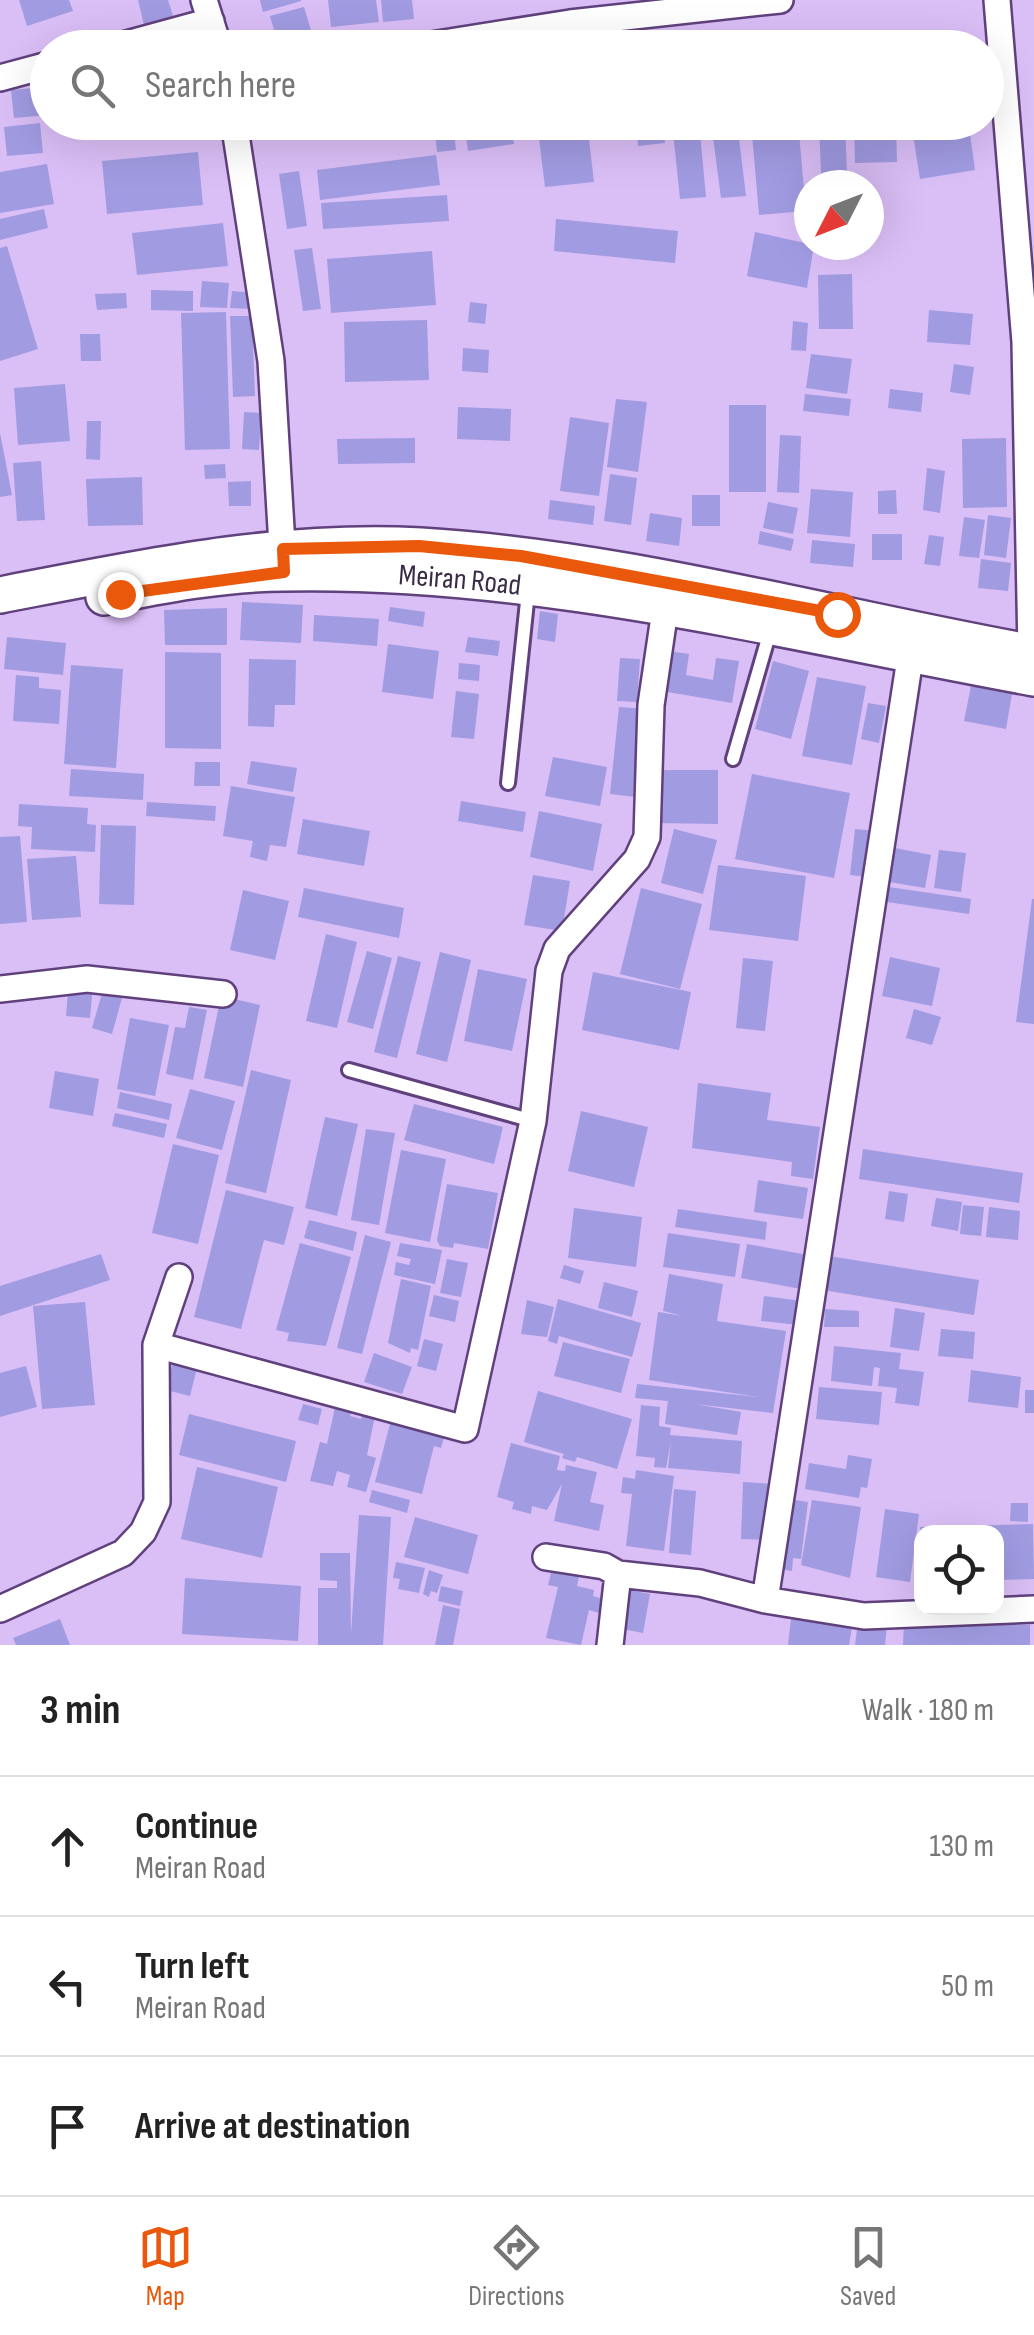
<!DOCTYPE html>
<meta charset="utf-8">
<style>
body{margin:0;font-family:"Sofia Sans Condensed",sans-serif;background:#f6f6f6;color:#222}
.controls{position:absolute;right:30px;bottom:30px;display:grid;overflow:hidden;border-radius:20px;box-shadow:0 10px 40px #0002}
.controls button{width:90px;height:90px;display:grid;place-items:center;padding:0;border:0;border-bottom:2px solid #e0e0e0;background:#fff;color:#222;font:50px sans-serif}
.compass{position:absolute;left:794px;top:170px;width:90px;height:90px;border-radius:50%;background:#fff;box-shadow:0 10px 40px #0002;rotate:228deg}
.stop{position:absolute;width:30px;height:30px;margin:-22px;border:8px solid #ea580c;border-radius:50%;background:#fff}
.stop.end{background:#ea580c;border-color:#fff;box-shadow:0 2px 10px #0008}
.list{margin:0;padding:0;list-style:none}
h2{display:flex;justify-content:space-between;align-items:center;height:130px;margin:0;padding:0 40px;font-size:42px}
h2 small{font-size:32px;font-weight:400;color:#767676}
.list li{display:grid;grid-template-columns:65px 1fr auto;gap:30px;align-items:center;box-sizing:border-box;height:140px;padding:0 40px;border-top:2px solid #e0e0e0}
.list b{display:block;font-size:38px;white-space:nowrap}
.list p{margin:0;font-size:32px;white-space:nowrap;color:#767676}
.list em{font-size:32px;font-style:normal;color:#767676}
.icon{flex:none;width:55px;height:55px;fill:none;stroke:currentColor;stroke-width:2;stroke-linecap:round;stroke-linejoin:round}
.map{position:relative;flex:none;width:1034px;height:1645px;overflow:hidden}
.search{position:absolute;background:#fff;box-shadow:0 10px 40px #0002;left:30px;right:30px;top:30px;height:110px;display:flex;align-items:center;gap:25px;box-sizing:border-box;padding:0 35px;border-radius:55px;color:#767676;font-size:38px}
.sheet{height:550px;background:#fff}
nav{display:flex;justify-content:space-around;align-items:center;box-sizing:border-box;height:140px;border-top:2px solid #e0e0e0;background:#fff;font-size:28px;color:#767676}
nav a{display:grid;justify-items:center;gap:5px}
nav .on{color:#ea580c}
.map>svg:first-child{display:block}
.building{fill:#a19be2}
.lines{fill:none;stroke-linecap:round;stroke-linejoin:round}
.lane-casing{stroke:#61417d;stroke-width:18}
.street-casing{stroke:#61417d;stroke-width:30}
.secondary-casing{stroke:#61417d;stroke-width:40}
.lane{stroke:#fff;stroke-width:12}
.street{stroke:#fff;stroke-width:25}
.secondary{stroke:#fff;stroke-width:35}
.route{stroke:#ea580c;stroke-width:12}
.labels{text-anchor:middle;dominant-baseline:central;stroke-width:10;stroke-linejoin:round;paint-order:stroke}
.street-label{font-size:30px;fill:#3a2c47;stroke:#f2e7fd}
</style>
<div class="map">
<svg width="1034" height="1645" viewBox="0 0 1034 1645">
<rect width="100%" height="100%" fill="#dabef6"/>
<path class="building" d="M 19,0 L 69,0 L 73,11 L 27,26 Z
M 138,0 L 168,0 L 173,16 L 144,25 Z
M 260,0 L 301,0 L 301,1 L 263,12 Z
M 328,0 L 376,0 L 379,22 L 331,27 Z
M 381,0 L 412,0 L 414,19 L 383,22 Z
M 304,7 L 313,37 L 279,47 L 270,16 Z
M 650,36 L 652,48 L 592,48 L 592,45 Z
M 45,87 L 48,115 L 14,118 L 11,90 Z
M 296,122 L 347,122 L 347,123 L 303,140 Z
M 434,122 L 453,122 L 456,150 L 437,152 Z
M 464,122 L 511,122 L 514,144 L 468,151 Z
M 537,122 L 587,122 L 594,182 L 545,187 Z
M 636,122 L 663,122 L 665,143 L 638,146 Z
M 672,122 L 699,122 L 706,197 L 680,199 Z
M 711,122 L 737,122 L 746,196 L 721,198 Z
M 751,122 L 798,122 L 806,211 L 759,215 Z
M 819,122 L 845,122 L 847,174 L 821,174 Z
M 854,122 L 896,122 L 897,162 L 855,163 Z
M 40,123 L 43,153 L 7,156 L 4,127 Z
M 969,127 L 975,170 L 920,179 L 913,135 Z
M 198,152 L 203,205 L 107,214 L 102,161 Z
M 436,155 L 440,185 L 320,200 L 317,170 Z
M 47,164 L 54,204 L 0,213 L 0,172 Z
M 299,171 L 307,226 L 287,229 L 279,174 Z
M 447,195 L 449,221 L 323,229 L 321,203 Z
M 44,209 L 48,228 L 0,240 L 0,219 Z
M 556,219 L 678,231 L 675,263 L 554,251 Z
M 223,223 L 228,266 L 137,275 L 132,233 Z
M 755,232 L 814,245 L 807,288 L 747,276 Z
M 7,246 L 38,349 L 0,361 L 0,248 Z
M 312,248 L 321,309 L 303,311 L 294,250 Z
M 432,251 L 436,305 L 331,313 L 327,259 Z
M 852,274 L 853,329 L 819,329 L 818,275 Z
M 202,281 L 229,283 L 227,308 L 200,307 Z
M 151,290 L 193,291 L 193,311 L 151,310 Z
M 232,291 L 254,293 L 253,309 L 230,308 Z
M 126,293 L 127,308 L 97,310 L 95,294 Z
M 470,302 L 487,304 L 485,324 L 468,322 Z
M 929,310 L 973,314 L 970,345 L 927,342 Z
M 226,312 L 230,449 L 185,450 L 181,313 Z
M 230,316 L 252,316 L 255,396 L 233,397 Z
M 427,320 L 429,380 L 345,382 L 344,322 Z
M 793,321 L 808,323 L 806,351 L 791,350 Z
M 80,334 L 100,334 L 101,361 L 81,361 Z
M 463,348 L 489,350 L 488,373 L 462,371 Z
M 811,354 L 852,359 L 847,394 L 806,388 Z
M 954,364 L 974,367 L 970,395 L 950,392 Z
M 65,384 L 70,441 L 18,445 L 14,388 Z
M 890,389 L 923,393 L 921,412 L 888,408 Z
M 805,394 L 851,399 L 849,416 L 803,411 Z
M 616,399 L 647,402 L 638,472 L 607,467 Z
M 729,405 L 766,405 L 766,492 L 729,492 Z
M 458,407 L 511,409 L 510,441 L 457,439 Z
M 244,412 L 261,413 L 259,450 L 242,449 Z
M 570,417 L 609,423 L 599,496 L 560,491 Z
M 87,421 L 101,421 L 100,460 L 86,459 Z
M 0,433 L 12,495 L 0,497 Z
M 780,435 L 801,436 L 799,493 L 777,492 Z
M 415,438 L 415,463 L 338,464 L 337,439 Z
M 1006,438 L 1007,507 L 963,508 L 962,439 Z
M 41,461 L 45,520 L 17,521 L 13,463 Z
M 225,464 L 226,478 L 205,479 L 204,465 Z
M 927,468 L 945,471 L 940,513 L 923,510 Z
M 610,474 L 637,478 L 631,525 L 604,521 Z
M 142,477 L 143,525 L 88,526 L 86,479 Z
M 251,481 L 251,506 L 229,506 L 228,482 Z
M 811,489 L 853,492 L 850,537 L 807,533 Z
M 896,490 L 897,514 L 878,514 L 878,491 Z
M 692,495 L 720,495 L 720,526 L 692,526 Z
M 550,500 L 595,506 L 593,525 L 548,519 Z
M 768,502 L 798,508 L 793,534 L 763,528 Z
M 650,513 L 682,518 L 679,546 L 646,541 Z
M 988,515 L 1011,518 L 1006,558 L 984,555 Z
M 964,517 L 985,520 L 979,558 L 959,556 Z
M 760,531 L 794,539 L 791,551 L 758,544 Z
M 872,534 L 902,534 L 902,560 L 872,560 Z
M 929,535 L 944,537 L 940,566 L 924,564 Z
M 812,540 L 855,544 L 853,567 L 810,563 Z
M 981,559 L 1011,563 L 1008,591 L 978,588 Z
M 242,602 L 303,605 L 301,643 L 240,640 Z
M 390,607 L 425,612 L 423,627 L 388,621 Z
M 227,608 L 227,645 L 165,645 L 164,610 Z
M 540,611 L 558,614 L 555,642 L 537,639 Z
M 314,615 L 379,619 L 377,646 L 313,641 Z
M 7,637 L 66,643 L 63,675 L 4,669 Z
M 468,637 L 500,641 L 498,656 L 465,652 Z
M 388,644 L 439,651 L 433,699 L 382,692 Z
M 669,651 L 689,654 L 686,675 L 713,680 L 716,658 L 739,661 L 732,703 L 662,691 Z
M 165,652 L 221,653 L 221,749 L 165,748 Z
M 620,658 L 640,659 L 637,702 L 617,701 Z
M 249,659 L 296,660 L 295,705 L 275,705 L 274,727 L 248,726 Z
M 773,661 L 809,671 L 791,739 L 755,729 Z
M 459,663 L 480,665 L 479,681 L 458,679 Z
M 71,665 L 123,669 L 116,768 L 64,764 Z
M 16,675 L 39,677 L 39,688 L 61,690 L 59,724 L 13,721 Z
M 817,677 L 866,686 L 852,765 L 802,756 Z
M 971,686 L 1012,694 L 1006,729 L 964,721 Z
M 456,691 L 479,694 L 474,739 L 451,737 Z
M 868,703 L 886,706 L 879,743 L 861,739 Z
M 619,707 L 646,709 L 636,797 L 610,794 Z
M 553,757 L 607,767 L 600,806 L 545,796 Z
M 251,761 L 297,768 L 293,792 L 247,784 Z
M 195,762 L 220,762 L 220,786 L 194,786 Z
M 71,769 L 144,774 L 143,800 L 69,796 Z
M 656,770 L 718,770 L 718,824 L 656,823 Z
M 752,774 L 850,793 L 834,878 L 735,859 Z
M 231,786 L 295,797 L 286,847 L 270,845 L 267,861 L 250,857 L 253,841 L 223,836 Z
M 461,801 L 526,812 L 523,832 L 458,821 Z
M 147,802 L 216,806 L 215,821 L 146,816 Z
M 19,804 L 88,808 L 87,824 L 96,825 L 95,852 L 31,849 L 32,827 L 18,826 Z
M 539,811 L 602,824 L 593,871 L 530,857 Z
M 303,819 L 370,831 L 364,866 L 297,854 Z
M 101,825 L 136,826 L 134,905 L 99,904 Z
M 674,829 L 717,840 L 703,894 L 661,883 Z
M 855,829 L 875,831 L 869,877 L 850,875 Z
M 20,836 L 27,922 L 0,924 L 0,837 Z
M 890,847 L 931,855 L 925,888 L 883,881 Z
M 939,850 L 966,853 L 961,892 L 934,888 Z
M 76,856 L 81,917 L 32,920 L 27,859 Z
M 718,865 L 806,876 L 798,941 L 709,930 Z
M 533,875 L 570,881 L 562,931 L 524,925 Z
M 882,886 L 971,899 L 969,914 L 880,901 Z
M 304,888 L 404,908 L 399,938 L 298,917 Z
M 641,888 L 702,904 L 680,989 L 620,974 Z
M 243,890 L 289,901 L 275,960 L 230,950 Z
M 1032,899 L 1034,899 L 1034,1024 L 1016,1022 Z
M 326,934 L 357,942 L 337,1028 L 306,1021 Z
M 367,951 L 392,958 L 373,1029 L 347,1022 Z
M 440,952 L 471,960 L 447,1062 L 416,1054 Z
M 398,956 L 421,962 L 397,1058 L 374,1052 Z
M 890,957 L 940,968 L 932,1006 L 882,996 Z
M 743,958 L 773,961 L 765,1031 L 736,1028 Z
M 478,969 L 527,979 L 512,1051 L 464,1041 Z
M 593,972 L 691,992 L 679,1050 L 582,1030 Z
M 69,982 L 93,984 L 90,1018 L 66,1016 Z
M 102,993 L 122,998 L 112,1034 L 92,1028 Z
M 221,996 L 260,1005 L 243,1087 L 204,1078 Z
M 189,1007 L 207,1010 L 193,1080 L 166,1074 L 175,1027 L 185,1028 Z
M 914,1009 L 941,1017 L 932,1045 L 906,1038 Z
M 130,1018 L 169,1025 L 155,1096 L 117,1089 Z
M 251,1070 L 291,1080 L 266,1193 L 225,1183 Z
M 55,1071 L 99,1079 L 93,1116 L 49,1108 Z
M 698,1083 L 771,1093 L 767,1120 L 820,1127 L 813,1179 L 791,1176 L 792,1162 L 692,1148 Z
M 190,1089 L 235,1101 L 222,1150 L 176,1138 Z
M 120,1092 L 172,1104 L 169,1120 L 117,1108 Z
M 414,1104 L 503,1127 L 494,1164 L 404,1140 Z
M 581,1111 L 648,1127 L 634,1187 L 568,1171 Z
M 115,1113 L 167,1124 L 164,1138 L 112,1126 Z
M 325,1117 L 358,1124 L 337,1216 L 305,1208 Z
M 366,1129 L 395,1133 L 379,1225 L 351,1220 Z
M 173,1144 L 219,1155 L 198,1244 L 152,1233 Z
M 863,1149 L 1023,1173 L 1019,1203 L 859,1179 Z
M 401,1150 L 446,1159 L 430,1242 L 385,1233 Z
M 758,1180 L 808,1188 L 803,1219 L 754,1212 Z
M 447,1184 L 498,1193 L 488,1249 L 454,1243 L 453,1248 L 440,1246 L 437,1240 Z
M 226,1190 L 294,1207 L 284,1245 L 264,1240 L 241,1329 L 194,1317 Z
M 889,1191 L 908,1194 L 904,1222 L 885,1219 Z
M 936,1198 L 962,1202 L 958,1231 L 931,1226 Z
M 963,1205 L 984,1207 L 981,1236 L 960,1234 Z
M 989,1207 L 1020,1211 L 1018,1240 L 986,1237 Z
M 574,1208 L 642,1217 L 636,1267 L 568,1258 Z
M 678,1209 L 767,1222 L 765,1240 L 675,1227 Z
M 309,1220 L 357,1232 L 353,1251 L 304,1238 Z
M 668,1233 L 740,1244 L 735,1277 L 663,1267 Z
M 365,1235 L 391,1242 L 362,1354 L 337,1348 Z
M 300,1243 L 351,1257 L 326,1346 L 287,1341 L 289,1333 L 276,1330 Z
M 400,1243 L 442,1250 L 435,1284 L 394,1275 L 396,1262 L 409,1265 L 411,1259 L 397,1256 Z
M 747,1244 L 808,1255 L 801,1289 L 741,1278 Z
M 101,1254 L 110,1280 L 0,1316 L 0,1286 Z
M 829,1256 L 979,1280 L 974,1315 L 823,1290 Z
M 447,1259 L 468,1263 L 461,1297 L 440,1293 Z
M 564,1265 L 584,1271 L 580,1284 L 560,1278 Z
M 669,1274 L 723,1284 L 717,1321 L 786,1331 L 773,1413 L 695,1404 L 741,1412 L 737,1435 L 665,1424 L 668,1401 L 635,1398 L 637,1384 L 758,1397 L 649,1380 L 658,1312 L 683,1316 L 663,1311 Z
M 401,1279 L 431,1286 L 418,1350 L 411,1348 L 410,1353 L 388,1343 Z
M 604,1282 L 638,1291 L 632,1317 L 598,1308 Z
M 434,1295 L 459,1301 L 455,1322 L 429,1316 Z
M 764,1296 L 802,1301 L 799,1325 L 761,1321 Z
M 558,1299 L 641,1323 L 632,1357 L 559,1336 L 557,1344 L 548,1341 Z
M 527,1300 L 554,1307 L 547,1337 L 521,1334 Z
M 85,1302 L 95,1405 L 42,1409 L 33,1306 Z
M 895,1308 L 925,1313 L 919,1351 L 890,1347 Z
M 825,1309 L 859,1311 L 859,1327 L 824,1327 Z
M 941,1329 L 975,1332 L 973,1359 L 938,1356 Z
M 424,1339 L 443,1344 L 436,1371 L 417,1366 Z
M 563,1342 L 630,1359 L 621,1393 L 554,1376 Z
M 834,1346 L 901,1353 L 899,1369 L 924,1372 L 919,1406 L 895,1403 L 897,1388 L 878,1386 L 880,1368 L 874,1367 L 872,1386 L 831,1381 Z
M 374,1353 L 412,1367 L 402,1394 L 364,1382 Z
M 173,1362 L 197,1368 L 190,1396 L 166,1390 Z
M 26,1366 L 37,1407 L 0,1417 L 0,1373 Z
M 971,1370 L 1021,1377 L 1018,1408 L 968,1402 Z
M 819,1387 L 882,1392 L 879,1425 L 816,1419 Z
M 1025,1390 L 1034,1390 L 1034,1413 L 1025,1413 Z
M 538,1391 L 632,1419 L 617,1469 L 577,1457 L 575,1462 L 562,1458 L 564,1454 L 524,1442 Z
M 336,1403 L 353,1407 L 350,1416 L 361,1419 L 364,1408 L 376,1411 L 367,1455 L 376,1458 L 366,1492 L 347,1487 L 350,1475 L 337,1471 L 333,1486 L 310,1481 L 320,1442 L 327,1444 Z
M 303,1404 L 322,1409 L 318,1425 L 298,1420 Z
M 641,1405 L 660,1407 L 659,1426 L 671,1428 L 670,1435 L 742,1441 L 740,1474 L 668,1468 L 671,1441 L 666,1468 L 654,1467 L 655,1458 L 636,1456 Z
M 189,1414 L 296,1441 L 286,1482 L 179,1455 Z
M 392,1416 L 446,1431 L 441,1448 L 434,1446 L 422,1494 L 375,1482 Z
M 511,1443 L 560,1456 L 557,1470 L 565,1471 L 566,1465 L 597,1472 L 590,1502 L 604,1505 L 599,1531 L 554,1521 L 562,1484 L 547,1510 L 532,1506 L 531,1514 L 512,1509 L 514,1502 L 497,1497 Z
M 848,1455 L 872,1459 L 867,1488 L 861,1487 L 859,1498 L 805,1489 L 809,1463 L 846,1469 Z
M 197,1467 L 278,1487 L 262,1558 L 181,1539 Z
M 636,1470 L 674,1476 L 664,1551 L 626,1546 L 632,1494 L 621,1493 L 623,1477 L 635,1479 Z
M 743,1482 L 775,1484 L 772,1540 L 741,1539 Z
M 674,1489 L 696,1491 L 691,1555 L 669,1553 Z
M 372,1490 L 410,1500 L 407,1513 L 369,1502 Z
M 782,1498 L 808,1502 L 801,1559 L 793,1558 L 792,1571 L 773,1568 Z
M 812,1500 L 861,1507 L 850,1578 L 801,1565 Z
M 1011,1503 L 1028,1503 L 1028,1522 L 1010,1521 Z
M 885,1509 L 919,1514 L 910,1582 L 876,1577 Z
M 359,1515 L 391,1517 L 383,1645 L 318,1645 L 318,1588 L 337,1588 L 337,1581 L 320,1580 L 320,1553 L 350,1553 L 351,1634 Z
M 415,1517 L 478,1535 L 468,1574 L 404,1557 Z
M 1033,1524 L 1034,1579 L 996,1580 L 996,1532 L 920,1532 L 920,1527 Z
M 396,1562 L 425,1568 L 419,1593 L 398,1589 L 400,1579 L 393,1578 Z
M 553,1565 L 580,1572 L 577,1586 L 594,1590 L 593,1596 L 603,1599 L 599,1613 L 589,1610 L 581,1645 L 546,1638 L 558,1587 L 548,1585 Z
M 429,1570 L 443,1575 L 437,1593 L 431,1591 L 429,1597 L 423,1594 Z
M 185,1578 L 301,1586 L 298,1641 L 182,1634 Z
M 441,1586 L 463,1591 L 460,1606 L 438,1601 Z
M 624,1589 L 650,1594 L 643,1633 L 617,1628 Z
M 443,1605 L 460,1609 L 453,1645 L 435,1645 Z
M 60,1619 L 70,1645 L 16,1645 L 13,1638 Z
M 791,1619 L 852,1627 L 849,1645 L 788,1645 Z
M 904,1621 L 1030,1625 L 1030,1645 L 903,1645 Z
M 858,1622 L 887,1626 L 885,1645 L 855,1645 Z"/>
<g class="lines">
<g class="lane-casing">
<path id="lane" d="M 733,759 L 771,628
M 508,783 L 528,592
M 349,1070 L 533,1121"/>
</g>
<g class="street-casing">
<path id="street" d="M 204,0 L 219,48
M 997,0 L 1025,342 L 1031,652
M 112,48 L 211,21
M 412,48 L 570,23 L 780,0
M 0,78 L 48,65
M 234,122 L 271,361 L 283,562
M 0,989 L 87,979 L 223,994
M 156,1345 L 465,1429 L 533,1121 L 549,971 L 557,949 L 637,859 L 647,837 L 651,705 L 665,610
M 546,1557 L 604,1566 L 618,1574 L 610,1645
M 618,1574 L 700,1583 L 765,1600 L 864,1616 L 1034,1609
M 765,1600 L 911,652
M 0,1609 L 123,1553 L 143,1532 L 157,1502 L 156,1345 L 179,1277"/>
</g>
<g class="secondary-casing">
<g id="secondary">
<path d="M 0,595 C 140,568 278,538 421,546 C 625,558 833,617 1034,653"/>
<path id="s1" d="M 104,597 C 162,585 225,573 284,573 C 538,568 787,633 1034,678"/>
</g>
</g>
<use href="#lane" class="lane"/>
<use href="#street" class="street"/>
<use href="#secondary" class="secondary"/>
</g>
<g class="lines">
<path class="route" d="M 120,594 L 284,572 L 283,549 L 419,546 L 521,556 L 837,614"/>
</g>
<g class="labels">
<g class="street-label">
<text stroke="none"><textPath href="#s1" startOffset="358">Meiran Road</textPath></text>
</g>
</g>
</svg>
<div class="controls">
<button><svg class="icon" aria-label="locate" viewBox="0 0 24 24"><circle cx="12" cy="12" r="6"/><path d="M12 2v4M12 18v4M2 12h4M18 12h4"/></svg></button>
</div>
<svg class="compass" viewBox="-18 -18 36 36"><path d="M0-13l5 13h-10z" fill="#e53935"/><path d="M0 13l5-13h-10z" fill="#767676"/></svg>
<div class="stop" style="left:837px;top:614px"></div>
<div class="stop end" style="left:120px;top:594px"></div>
<div class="search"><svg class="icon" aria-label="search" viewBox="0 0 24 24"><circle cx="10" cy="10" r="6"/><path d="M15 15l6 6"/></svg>Search here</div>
</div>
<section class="sheet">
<h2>3 min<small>Walk · 180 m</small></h2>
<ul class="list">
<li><svg class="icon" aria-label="ahead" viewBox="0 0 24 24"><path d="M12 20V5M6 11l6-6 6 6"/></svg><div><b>Continue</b><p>Meiran Road</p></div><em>130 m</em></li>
<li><svg class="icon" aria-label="left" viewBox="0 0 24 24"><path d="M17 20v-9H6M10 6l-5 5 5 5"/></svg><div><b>Turn left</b><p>Meiran Road</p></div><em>50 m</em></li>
<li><svg class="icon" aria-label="arrive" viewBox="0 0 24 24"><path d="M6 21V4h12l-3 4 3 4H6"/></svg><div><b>Arrive at destination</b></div></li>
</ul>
</section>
<nav>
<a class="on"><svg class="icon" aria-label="map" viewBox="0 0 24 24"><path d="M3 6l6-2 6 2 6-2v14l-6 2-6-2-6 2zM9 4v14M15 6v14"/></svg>Map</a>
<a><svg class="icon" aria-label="directions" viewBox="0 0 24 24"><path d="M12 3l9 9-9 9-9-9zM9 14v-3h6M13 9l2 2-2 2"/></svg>Directions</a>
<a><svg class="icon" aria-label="saved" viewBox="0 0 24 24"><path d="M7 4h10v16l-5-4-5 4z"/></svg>Saved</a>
</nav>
